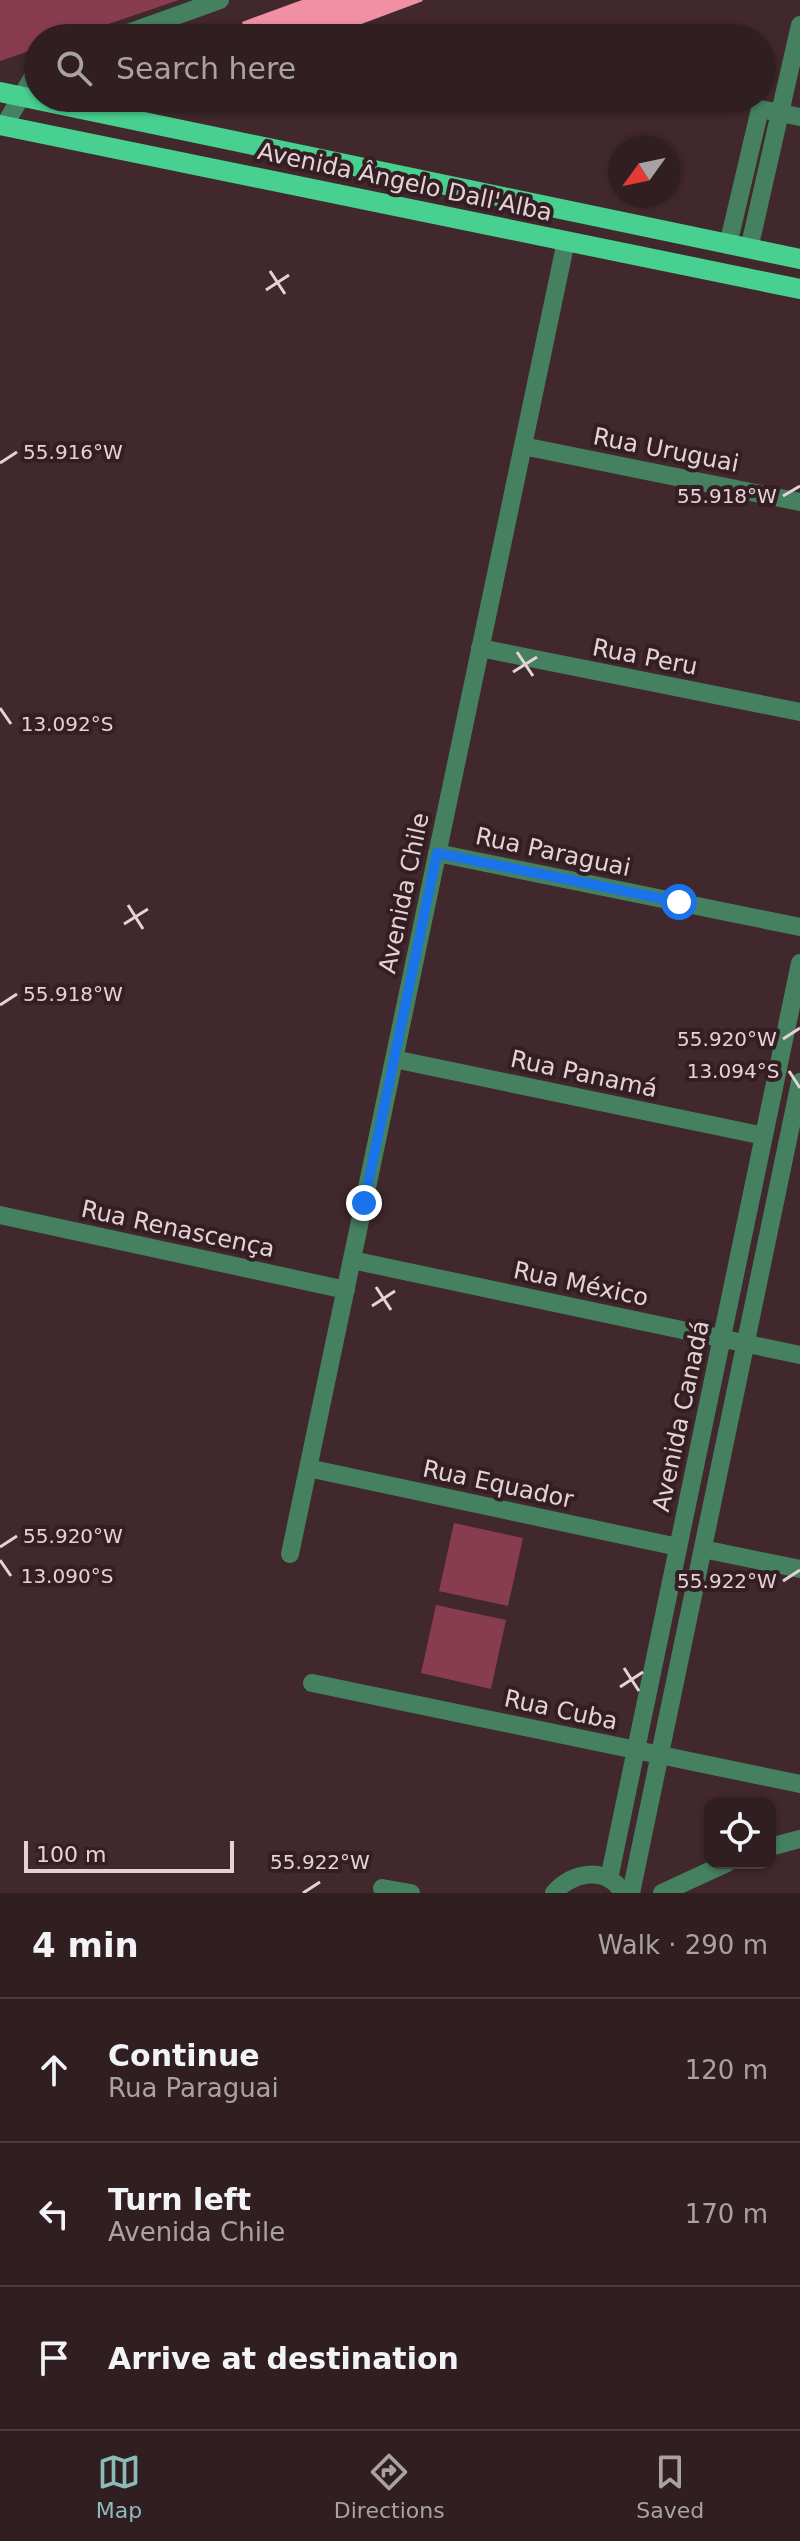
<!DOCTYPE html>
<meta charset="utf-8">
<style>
body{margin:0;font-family:"DejaVu Sans",sans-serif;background:#38272a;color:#f1f3f6}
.controls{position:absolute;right:24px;bottom:24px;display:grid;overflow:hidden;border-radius:16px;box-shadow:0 2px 6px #0004}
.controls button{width:72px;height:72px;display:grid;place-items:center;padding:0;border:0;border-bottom:2px solid #4b3c3f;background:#301e21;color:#f1f3f6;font:40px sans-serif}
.compass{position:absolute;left:608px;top:136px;width:72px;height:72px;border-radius:50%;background:#301e21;box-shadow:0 2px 6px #0004;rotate:237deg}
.scale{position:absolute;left:24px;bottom:20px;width:210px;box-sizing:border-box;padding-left:8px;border:4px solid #e4d3d6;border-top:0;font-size:22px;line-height:28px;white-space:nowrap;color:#e4d3d6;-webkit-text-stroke:6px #351e23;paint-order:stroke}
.stop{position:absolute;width:24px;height:24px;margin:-18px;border:6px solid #1a73e8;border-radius:50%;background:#fff}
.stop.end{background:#1a73e8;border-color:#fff;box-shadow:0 2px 8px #0008}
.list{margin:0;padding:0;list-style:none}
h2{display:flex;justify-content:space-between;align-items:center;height:104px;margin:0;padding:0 32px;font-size:34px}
h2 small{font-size:26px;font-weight:400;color:#a8a2a5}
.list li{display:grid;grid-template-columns:52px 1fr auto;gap:24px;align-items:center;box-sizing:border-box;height:144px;padding:0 32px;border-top:2px solid #4b3c3f}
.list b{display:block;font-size:30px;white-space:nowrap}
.list p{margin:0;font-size:26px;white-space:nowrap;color:#a8a2a5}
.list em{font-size:26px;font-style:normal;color:#a8a2a5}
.icon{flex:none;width:44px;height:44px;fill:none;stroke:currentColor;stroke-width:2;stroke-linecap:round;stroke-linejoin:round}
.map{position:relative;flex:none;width:800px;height:1893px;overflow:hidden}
.search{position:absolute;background:#301e21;box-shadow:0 2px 6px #0004;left:24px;right:24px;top:24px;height:88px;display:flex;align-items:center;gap:20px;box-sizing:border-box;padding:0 28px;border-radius:44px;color:#a8a2a5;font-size:30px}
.sheet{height:536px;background:#301e21}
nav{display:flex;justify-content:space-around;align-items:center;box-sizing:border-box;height:112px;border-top:2px solid #4b3c3f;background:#301e21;font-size:22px;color:#a8a2a5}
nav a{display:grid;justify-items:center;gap:4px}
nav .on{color:#8bbbb9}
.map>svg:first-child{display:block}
.green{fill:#883c4f}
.building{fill:#f190a4}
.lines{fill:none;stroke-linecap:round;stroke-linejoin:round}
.minor{stroke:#458060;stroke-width:18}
.major{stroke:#47d08f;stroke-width:20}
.route{stroke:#1a73e8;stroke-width:10}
.ticks{fill:none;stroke:#e4d3d6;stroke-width:3}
.labels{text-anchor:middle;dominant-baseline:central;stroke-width:8;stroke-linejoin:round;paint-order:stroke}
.street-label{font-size:24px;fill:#e4d3d6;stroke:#351e23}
.ticks-label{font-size:20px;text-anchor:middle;fill:#e4d3d6;stroke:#351e23;stroke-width:8;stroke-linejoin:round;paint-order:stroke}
</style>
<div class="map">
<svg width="800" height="1893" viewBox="0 0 800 1893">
<rect width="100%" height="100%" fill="#40282c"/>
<path class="green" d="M 0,0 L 179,0 L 67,38 L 38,38 L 38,48 L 0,61 Z
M 454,1523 L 523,1538 L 508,1606 L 439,1591 Z
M 436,1605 L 506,1620 L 491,1689 L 421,1673 Z"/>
<path class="building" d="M 302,0 L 422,0 L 423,1 L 324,38 L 247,38 L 242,22 Z"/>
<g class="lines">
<path class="minor" d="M 114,38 L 220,0
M 4,126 L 38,68
M 728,245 L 760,109 L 800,117
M 749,249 L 800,25
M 523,446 L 800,502
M 480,648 L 800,712
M 437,853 L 800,927
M 394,1059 L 764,1136
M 0,1215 L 346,1290
M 352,1260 L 800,1355
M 308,1468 L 678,1547
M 703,1549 L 800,1569
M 290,1554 L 566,241
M 312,1683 L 800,1784
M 770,1847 L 800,1839
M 609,1879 L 800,963
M 382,1888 L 411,1893
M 554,1893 C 571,1872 607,1865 623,1893
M 631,1893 L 800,1082
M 662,1893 L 727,1863"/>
<path class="major" d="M 0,92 L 800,259
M 0,125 L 800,289"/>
</g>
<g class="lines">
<path class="route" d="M 364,1203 L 437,853 L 679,902"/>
</g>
<path class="ticks" d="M 270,271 L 285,294M 266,290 L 289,275M 0,463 L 17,452M 783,496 L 800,486M 517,652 L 533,676M 513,672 L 537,657M 0,708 L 11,724M 128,905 L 143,929M 124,924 L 148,909M 0,1005 L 17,994M 783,1039 L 800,1028M 789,1071 L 800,1088M 376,1287 L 391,1310M 372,1306 L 395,1291M 0,1547 L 17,1536M 0,1560 L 11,1576M 783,1581 L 800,1570M 624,1668 L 639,1691M 620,1687 L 643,1672M 303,1893 L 320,1882"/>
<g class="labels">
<g class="street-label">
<text transform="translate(405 182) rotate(12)">Avenida Ângelo Dall'Alba</text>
<text transform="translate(666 450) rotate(11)">Rua Uruguai</text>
<text transform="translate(645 657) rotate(11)">Rua Peru</text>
<text transform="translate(553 852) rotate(12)">Rua Paraguai</text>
<text transform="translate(404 893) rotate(-78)">Avenida Chile</text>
<text transform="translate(584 1074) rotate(12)">Rua Panamá</text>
<text transform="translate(178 1229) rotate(12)">Rua Renascença</text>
<text transform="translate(581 1284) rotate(12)">Rua México</text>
<text transform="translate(681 1416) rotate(-78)">Avenida Canadá</text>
<text transform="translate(498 1484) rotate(12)">Rua Equador</text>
<text transform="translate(561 1710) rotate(12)">Rua Cuba</text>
</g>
</g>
<g class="ticks-label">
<text x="73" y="459">55.916°W</text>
<text x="727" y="503">55.918°W</text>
<text x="67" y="731">13.092°S</text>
<text x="73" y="1001">55.918°W</text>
<text x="727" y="1046">55.920°W</text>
<text x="733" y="1078">13.094°S</text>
<text x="73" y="1543">55.920°W</text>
<text x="67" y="1583">13.090°S</text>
<text x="727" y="1588">55.922°W</text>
<text x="320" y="1869">55.922°W</text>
</g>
</svg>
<div class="controls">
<button><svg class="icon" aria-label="locate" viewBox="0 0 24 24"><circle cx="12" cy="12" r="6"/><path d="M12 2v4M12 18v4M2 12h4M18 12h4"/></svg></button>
</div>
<svg class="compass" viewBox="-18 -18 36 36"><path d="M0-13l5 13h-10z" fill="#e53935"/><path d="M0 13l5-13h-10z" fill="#a8a2a5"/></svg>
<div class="scale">100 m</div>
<div class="stop" style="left:679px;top:902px"></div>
<div class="stop end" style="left:364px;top:1203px"></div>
<div class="search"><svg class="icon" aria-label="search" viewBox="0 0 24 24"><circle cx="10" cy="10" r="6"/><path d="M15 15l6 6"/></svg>Search here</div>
</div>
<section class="sheet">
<h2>4 min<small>Walk · 290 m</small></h2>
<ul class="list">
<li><svg class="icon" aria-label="ahead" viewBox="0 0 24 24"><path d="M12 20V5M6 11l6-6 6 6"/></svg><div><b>Continue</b><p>Rua Paraguai</p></div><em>120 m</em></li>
<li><svg class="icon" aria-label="left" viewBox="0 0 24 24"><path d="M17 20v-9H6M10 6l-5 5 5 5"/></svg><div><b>Turn left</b><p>Avenida Chile</p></div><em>170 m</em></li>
<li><svg class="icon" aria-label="arrive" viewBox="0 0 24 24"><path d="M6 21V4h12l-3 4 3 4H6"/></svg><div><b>Arrive at destination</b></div></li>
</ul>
</section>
<nav>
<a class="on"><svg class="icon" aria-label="map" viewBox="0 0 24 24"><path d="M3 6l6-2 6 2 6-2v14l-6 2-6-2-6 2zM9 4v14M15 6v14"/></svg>Map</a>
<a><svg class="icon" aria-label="directions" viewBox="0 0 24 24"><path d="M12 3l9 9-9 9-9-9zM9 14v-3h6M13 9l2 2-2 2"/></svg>Directions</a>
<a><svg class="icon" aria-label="saved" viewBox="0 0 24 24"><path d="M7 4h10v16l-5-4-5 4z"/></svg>Saved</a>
</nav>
